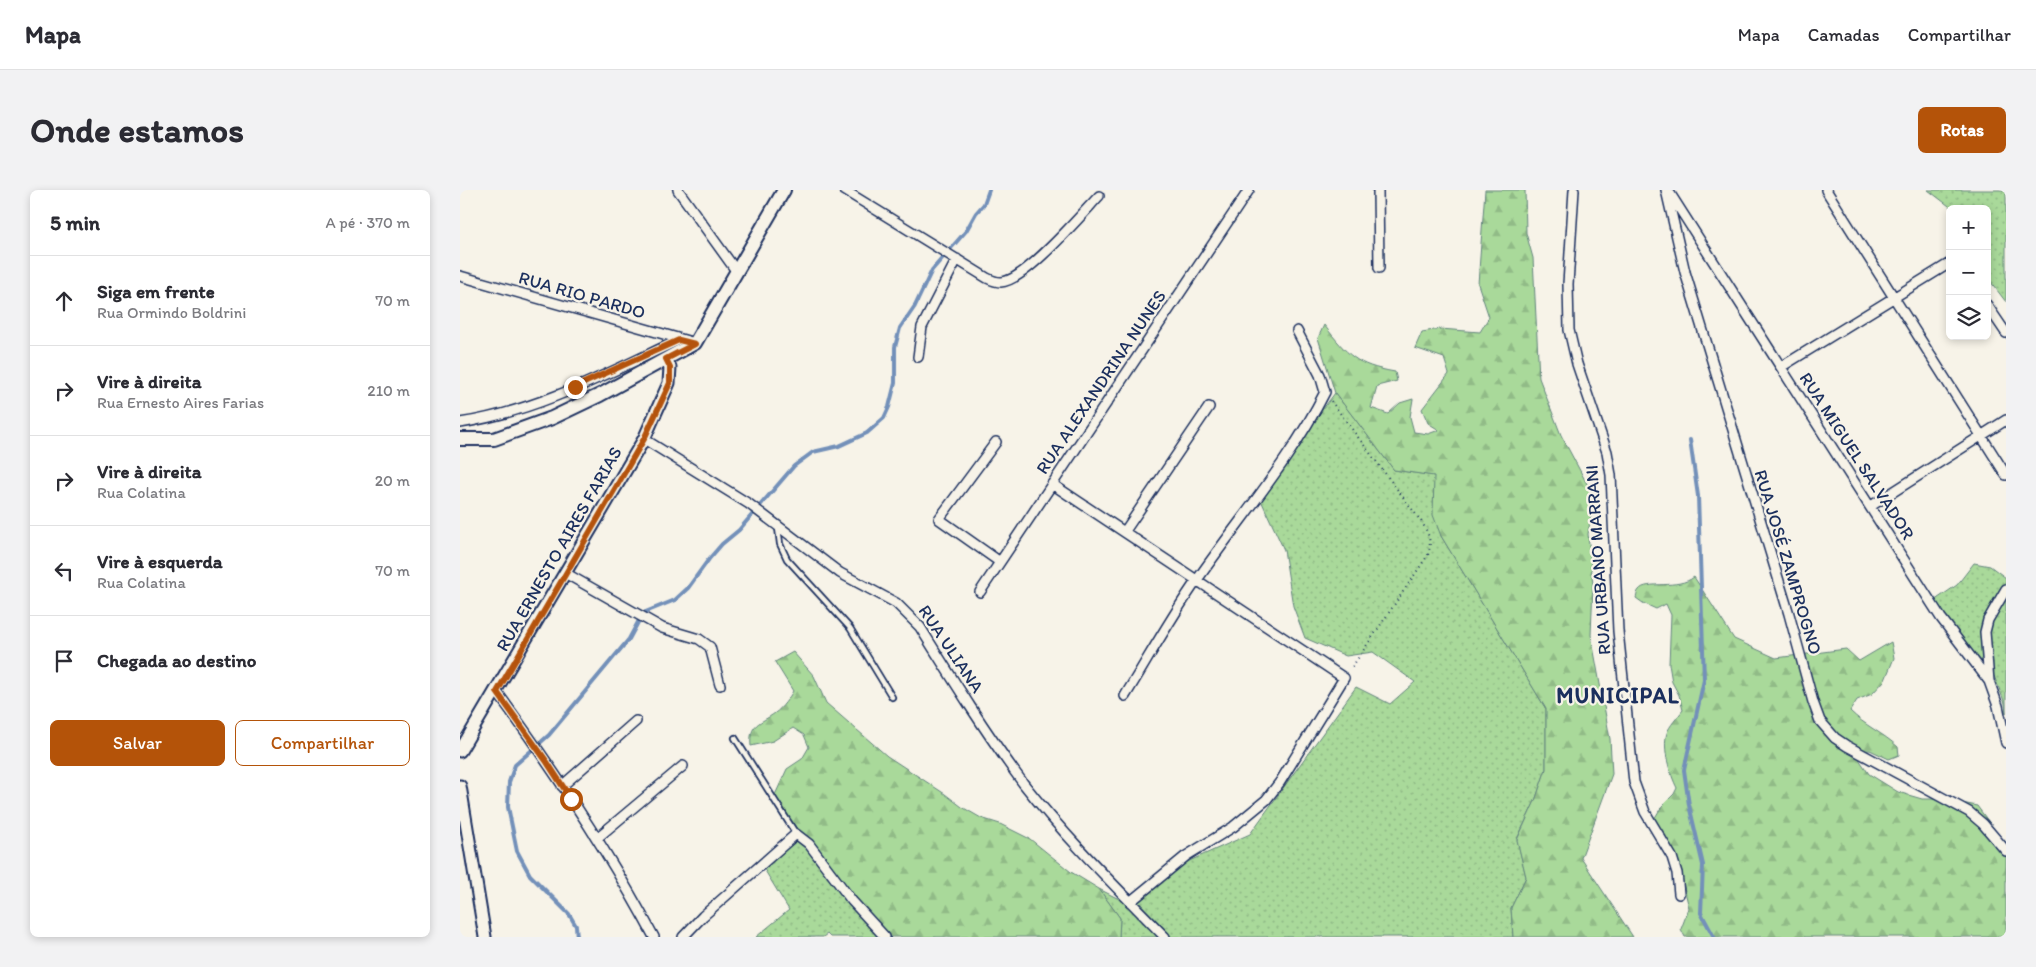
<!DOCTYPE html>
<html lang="pt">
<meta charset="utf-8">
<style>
body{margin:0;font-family:Itim,sans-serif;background:#f2f2f3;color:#2b2b33}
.controls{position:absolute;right:15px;top:15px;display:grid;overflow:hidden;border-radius:8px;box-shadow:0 2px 8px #0003}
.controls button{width:45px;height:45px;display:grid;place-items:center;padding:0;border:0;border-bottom:1px solid #e1e1e2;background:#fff;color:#2b2b33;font:25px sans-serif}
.stop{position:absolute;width:15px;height:15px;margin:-11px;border:4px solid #b45309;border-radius:50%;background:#fff}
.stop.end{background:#b45309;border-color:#fff;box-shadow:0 1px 5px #0008}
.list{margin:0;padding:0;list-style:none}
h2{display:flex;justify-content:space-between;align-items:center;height:65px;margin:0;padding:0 20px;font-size:21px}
h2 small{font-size:16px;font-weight:400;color:#7c7c81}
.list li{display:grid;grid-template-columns:32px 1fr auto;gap:15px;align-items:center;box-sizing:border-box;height:90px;padding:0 20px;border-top:1px solid #e1e1e2}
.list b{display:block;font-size:19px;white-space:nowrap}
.list p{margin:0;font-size:16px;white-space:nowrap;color:#7c7c81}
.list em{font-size:16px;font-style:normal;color:#7c7c81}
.actions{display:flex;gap:10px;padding:15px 20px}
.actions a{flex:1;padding:11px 0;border:1px solid #b45309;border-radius:8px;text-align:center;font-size:18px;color:#b45309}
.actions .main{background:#b45309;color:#fff}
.icon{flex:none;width:28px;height:28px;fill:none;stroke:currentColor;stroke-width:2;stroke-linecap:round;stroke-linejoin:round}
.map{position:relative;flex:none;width:1546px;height:747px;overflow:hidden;border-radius:8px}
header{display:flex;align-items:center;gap:30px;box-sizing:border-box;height:70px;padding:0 25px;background:#fff;border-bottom:1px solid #e1e1e2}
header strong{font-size:24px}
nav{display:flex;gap:28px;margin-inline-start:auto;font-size:18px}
.intro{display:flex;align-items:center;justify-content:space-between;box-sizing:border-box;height:120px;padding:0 30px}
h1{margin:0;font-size:35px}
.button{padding:12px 22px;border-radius:8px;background:#b45309;color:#fff;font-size:18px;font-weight:700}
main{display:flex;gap:30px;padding:0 30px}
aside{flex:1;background:#fff;border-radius:8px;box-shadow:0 2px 8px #0003}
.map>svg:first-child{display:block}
.green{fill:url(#green-dots);stroke:#62847c}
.forest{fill:url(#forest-firs);stroke:#62847c}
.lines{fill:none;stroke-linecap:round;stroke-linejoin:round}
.stream{stroke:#7390b9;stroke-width:4}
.service-casing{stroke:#1b2f5e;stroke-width:8}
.minor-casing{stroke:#1b2f5e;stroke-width:12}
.tertiary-casing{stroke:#1b2f5e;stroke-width:15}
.secondary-casing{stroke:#1b2f5e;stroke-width:16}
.path{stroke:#1b2f5e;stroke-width:2;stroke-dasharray:1 4;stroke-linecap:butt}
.service{stroke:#f7f3e8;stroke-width:4.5}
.minor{stroke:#f7f3e8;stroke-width:9}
.tertiary{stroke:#f7f3e8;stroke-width:11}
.secondary{stroke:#f7f3e8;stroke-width:12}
.route{stroke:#b45309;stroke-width:6}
.labels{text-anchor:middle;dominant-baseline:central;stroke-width:4.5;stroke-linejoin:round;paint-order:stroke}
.street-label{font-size:18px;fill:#1b2f5e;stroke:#f7f3e8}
.district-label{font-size:22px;font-weight:bold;letter-spacing:1px;fill:#1b2f5e;stroke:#f7f3e8}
</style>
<header>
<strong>Mapa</strong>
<nav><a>Mapa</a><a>Camadas</a><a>Compartilhar</a></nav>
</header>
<div class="intro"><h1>Onde estamos</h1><a class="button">Rotas</a></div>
<main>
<aside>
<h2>5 min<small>A pé · 370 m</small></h2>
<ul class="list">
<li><svg class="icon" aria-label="ahead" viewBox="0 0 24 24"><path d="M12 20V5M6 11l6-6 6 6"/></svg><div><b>Siga em frente</b><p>Rua Ormindo Boldrini</p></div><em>70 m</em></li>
<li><svg class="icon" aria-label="right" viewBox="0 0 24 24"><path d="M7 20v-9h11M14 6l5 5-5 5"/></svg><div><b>Vire à direita</b><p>Rua Ernesto Aires Farias</p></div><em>210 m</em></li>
<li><svg class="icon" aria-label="right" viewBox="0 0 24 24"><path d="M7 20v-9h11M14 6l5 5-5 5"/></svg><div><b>Vire à direita</b><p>Rua Colatina</p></div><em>20 m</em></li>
<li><svg class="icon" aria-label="left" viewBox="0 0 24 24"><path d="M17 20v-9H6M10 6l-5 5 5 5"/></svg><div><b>Vire à esquerda</b><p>Rua Colatina</p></div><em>70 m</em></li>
<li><svg class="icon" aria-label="arrive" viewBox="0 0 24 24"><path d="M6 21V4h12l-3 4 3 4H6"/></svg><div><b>Chegada ao destino</b></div></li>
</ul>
<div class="actions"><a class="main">Salvar</a><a>Compartilhar</a></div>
</aside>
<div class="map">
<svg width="1546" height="747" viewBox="0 0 1546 747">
<defs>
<pattern id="green-dots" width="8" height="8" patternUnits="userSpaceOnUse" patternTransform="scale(1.25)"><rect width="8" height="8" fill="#a9d99a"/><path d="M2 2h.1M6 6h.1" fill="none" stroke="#91bb87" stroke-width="1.8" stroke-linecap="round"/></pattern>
<pattern id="forest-firs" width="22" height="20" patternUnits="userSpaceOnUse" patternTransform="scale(1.25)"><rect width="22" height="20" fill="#a9d99a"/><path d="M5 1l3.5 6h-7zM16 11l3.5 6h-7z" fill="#91bb87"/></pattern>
</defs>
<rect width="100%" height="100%" fill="#f7f3e8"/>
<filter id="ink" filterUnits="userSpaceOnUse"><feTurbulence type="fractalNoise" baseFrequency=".02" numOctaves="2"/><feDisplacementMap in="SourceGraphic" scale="10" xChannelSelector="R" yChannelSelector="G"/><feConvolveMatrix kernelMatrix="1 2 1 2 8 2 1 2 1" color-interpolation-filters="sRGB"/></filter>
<g filter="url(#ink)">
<path class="green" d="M 1468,0 L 1546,0 L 1546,112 L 1527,87 L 1527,19 L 1493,19 Z
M 875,203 L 934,280 L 975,286 L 974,302 L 981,346 L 1086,519 L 1086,579 L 1075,611 L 1057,649 L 1066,687 L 1051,718 L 1053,747 L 659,747 L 660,728 L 639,699 L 657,708 L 674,705 L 700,684 L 790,644 L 896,497 L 930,514 L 955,492 L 913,462 L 886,466 L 845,448 L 833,416 L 824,360 L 800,308 L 847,240 Z
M 1514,373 L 1530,376 L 1546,388 L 1546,523 L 1545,513 L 1534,486 L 1471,413 L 1497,395 Z
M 333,638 L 427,747 L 370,747 L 367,744 L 363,747 L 296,747 L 329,720 L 304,679 L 330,644 Z"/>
<path class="forest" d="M 1025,0 L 1065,0 L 1066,43 L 1073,68 L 1079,188 L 1101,245 L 1134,307 L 1128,344 L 1133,395 L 1131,445 L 1150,549 L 1152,584 L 1121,668 L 1173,747 L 1053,747 L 1051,718 L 1066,687 L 1057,650 L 1075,611 L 1086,579 L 1086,519 L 981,346 L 973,325 L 974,286 L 934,280 L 875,203 L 858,148 L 864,135 C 889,166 895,175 935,182 L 937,191 L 917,196 L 911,218 L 928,224 L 940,213 L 953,209 L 950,227 L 954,242 L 968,244 L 979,240 L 968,233 L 962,219 L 989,184 L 984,168 L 955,158 L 962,142 L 980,139 L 1020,142 L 1029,127 L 1018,94 Z
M 1234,387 L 1274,449 L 1316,468 L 1386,459 L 1399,471 L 1431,452 L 1434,468 L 1425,490 L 1412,504 L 1397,510 L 1390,521 C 1405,536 1423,543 1438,557 L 1439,565 L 1429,569 L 1410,560 L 1395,561 L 1395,563 L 1409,584 L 1438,602 L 1462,609 L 1482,609 L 1517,616 L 1546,655 L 1546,747 L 1225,747 L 1221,739 L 1229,718 L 1218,672 L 1193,631 L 1202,616 L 1214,604 L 1217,598 C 1210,584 1202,558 1207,543 C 1209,536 1218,527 1223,520 L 1219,505 L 1212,492 L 1209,474 L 1211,425 L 1206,414 L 1196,419 L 1183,413 L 1176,408 C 1177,405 1177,402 1179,400 C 1186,390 1218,400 1234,387 Z
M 333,462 L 354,486 L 366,513 L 427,566 L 485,604 L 502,617 L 521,628 L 540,634 L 570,649 L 611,682 L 639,699 L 660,728 L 659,747 L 427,747 L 333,638 L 315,605 L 327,579 L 342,569 L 349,557 L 344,545 L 333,538 L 313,551 L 291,556 C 289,533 300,534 315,523 C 322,518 329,508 333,501 L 315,472 Z"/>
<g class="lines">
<path class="stream" d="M 1230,250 L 1238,306 L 1244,490 L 1224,580 L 1229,615 L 1243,675 L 1241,723 L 1254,747
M 117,747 L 116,736 L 109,724 L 70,685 L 57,661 L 48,617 L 49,592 L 55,575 L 89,545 L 169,449 L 183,423 L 215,410 L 228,398 L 249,369 L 262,354 L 279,340 L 334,276 L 353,262 L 379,256 L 407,243 L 424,228 L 429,217 L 435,193 L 435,157 L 440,138 L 455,116 L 472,80 L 506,41 L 516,23 L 524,14 L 529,0"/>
<g class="service-casing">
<path id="service" d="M 318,338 L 320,354 L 327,369 L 390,438 L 432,507
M 275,548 L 336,644"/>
</g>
<g class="minor-casing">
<path id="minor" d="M 218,0 L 277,82
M 384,0 L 527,88 C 531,90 536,92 541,92 C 564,92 622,24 639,6
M 918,0 L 919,78
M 1114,0 L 1108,94 L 1109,140 L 1117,174 L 1147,262 L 1151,285 L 1158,441 L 1174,592 L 1185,622 L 1212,667 L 1217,683 L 1219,704
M 1206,0 L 1225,82 L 1329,424 L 1353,512 L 1360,531 L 1375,548 L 1387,556 L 1509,622 L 1523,634 L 1546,661
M 1366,0 L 1546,285
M 1209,2 L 1481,428 L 1529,491 L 1538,516 L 1546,553
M 0,86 L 235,153
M 1527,115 L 1546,143
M 458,167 L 462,137 L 497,69
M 1321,177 L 1490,73
M 0,233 C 78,221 148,183 219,150
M 184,249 L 289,314 L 380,383 L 436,413 L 460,437 C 493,490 526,543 563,593 C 606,648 656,697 705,747
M 536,252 L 479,329 L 540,372
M 592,294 L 884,488 L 820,592 L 806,610 L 773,637 L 726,666 L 670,712
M 1411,316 L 1546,230
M 665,341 L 749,217
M 105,383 L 202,438 L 239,449 L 250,457 L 260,495
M 520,402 L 789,0
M 1529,491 L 1525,442 L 1528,430 L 1546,399
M 37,502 C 94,580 148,661 194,747
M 665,506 C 689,467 711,427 737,390 C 780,328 831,270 865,202 L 860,185 L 837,141
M 102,596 L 176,531
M 137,648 L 223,576
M 223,747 L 243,726 L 336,644 L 349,654 L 392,711 L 425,747"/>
</g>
<g class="tertiary-casing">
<path id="tertiary" d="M 0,561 L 184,249 L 209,193 L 210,177 L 206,169
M 0,596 L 25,747"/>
</g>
<g class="secondary-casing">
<path id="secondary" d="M 0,249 L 34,249 L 92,228 L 140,205 L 235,153 L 324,0"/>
</g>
<path class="path" d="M 871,211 L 961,331 C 969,344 972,351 968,365 L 890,480"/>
<use href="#service" class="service"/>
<use href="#minor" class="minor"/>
<use href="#tertiary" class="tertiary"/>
<use href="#secondary" class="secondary"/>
</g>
</g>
<g class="lines" filter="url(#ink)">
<path class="route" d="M 111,609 L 87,572 L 37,502 L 184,249 L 210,193 L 210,177 L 206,169 L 235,154 L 219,150 L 115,197"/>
</g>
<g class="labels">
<g class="street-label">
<text transform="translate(122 105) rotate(16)">RUA RIO PARDO</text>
<text transform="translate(641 192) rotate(-56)">RUA ALEXANDRINA NUNES</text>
<text transform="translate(1397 266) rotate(57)">RUA MIGUEL SALVADOR</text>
<text transform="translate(99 359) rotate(-60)">RUA ERNESTO AIRES FARIAS</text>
<text transform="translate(1138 370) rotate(-94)">RUA URBANO MARRANI</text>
<text transform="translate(1328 372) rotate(73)">RUA JOSÉ ZAMPROGNO</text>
<text transform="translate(491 459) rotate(56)">RUA ULIANA</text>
</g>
<g class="district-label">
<text x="1158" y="505">MUNICIPAL</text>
</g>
</g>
</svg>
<div class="controls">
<button>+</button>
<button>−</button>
<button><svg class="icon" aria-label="layers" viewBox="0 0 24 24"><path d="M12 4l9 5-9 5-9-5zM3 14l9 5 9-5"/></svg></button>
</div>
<div class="stop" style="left:111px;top:609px"></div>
<div class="stop end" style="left:115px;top:197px"></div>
</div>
</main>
